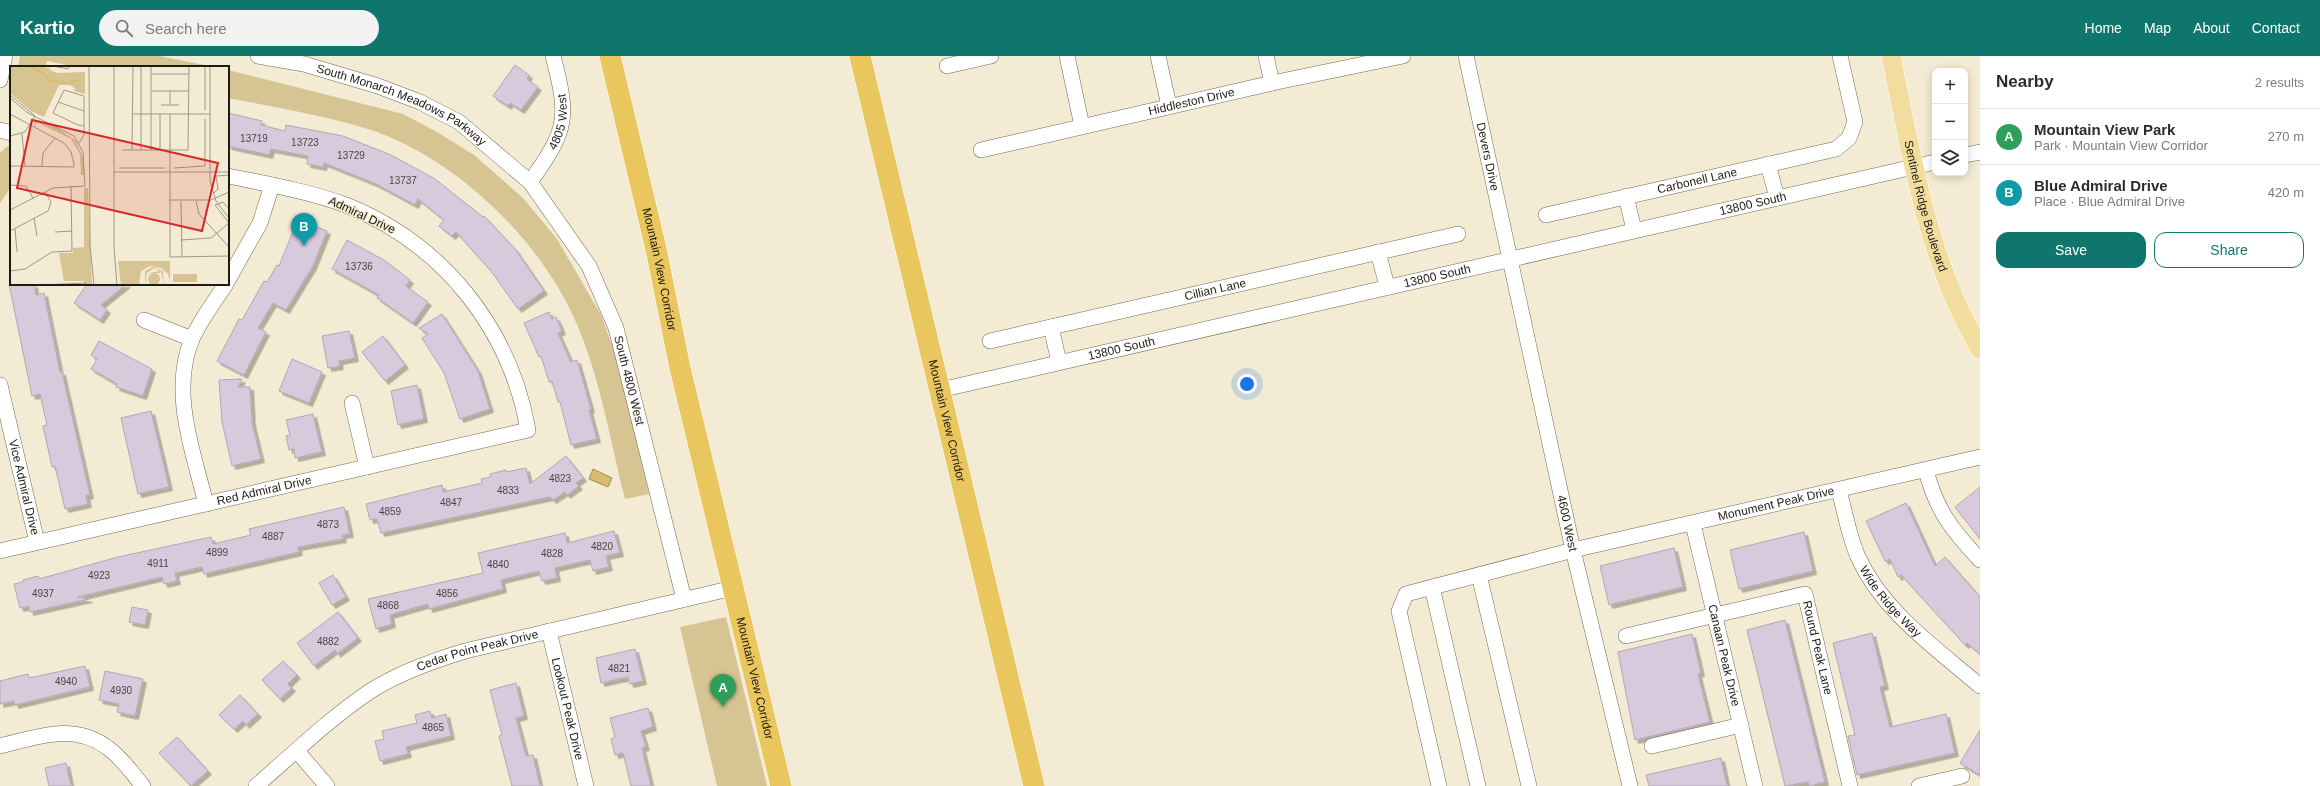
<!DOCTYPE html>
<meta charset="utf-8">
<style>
body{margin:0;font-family:Helvetica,sans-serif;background:#f2f2f3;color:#2b2b33}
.controls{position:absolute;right:12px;top:12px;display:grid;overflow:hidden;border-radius:8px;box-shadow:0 2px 10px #0003}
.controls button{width:36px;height:36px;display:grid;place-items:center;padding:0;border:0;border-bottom:1px solid #e1e1e2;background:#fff;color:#2b2b33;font:20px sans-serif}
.you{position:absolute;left:1247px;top:328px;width:14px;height:14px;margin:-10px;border:3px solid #fff;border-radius:50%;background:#1a73e8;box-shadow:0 0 0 6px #1a73e833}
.badge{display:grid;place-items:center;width:26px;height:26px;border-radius:50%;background:#0f766e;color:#fff;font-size:13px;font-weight:700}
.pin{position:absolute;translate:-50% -33px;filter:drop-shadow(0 1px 2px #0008)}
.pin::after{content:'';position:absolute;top:21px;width:14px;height:12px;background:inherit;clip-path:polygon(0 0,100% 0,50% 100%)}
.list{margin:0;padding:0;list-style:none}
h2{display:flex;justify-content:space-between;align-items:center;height:52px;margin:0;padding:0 16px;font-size:17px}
h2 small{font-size:13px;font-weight:400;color:#7c7c81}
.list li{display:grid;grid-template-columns:26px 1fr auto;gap:12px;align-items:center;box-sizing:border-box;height:56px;padding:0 16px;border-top:1px solid #e1e1e2}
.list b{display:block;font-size:15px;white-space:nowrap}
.list p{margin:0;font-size:13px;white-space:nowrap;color:#7c7c81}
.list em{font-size:13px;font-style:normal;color:#7c7c81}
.actions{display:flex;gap:8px;padding:12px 16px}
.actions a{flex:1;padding:9px 0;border:1px solid #0f766e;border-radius:12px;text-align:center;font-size:14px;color:#0f766e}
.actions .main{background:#0f766e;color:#fff}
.icon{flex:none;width:22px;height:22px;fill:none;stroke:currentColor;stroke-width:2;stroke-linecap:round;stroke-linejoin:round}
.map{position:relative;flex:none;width:1980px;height:730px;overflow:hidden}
header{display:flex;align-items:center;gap:24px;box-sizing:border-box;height:56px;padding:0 20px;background:#0f766e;color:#fff}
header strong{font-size:19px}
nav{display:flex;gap:22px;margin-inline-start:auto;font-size:14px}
.search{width:280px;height:36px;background:#f2f2f3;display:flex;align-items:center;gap:10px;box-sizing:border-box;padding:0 14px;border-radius:22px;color:#7c7c81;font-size:15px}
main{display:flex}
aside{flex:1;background:#fff}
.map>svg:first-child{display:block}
.green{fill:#d6c492}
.water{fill:#d8bd71;stroke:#a08c55}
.building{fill:#d8c9dd;stroke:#b4a5b8;filter:url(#shadow)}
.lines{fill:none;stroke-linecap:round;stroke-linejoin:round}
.minor-casing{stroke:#6f6854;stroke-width:16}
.major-casing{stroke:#fff;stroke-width:20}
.highway-casing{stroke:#fff;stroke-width:22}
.minor{stroke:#fff;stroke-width:15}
.major{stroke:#f2dd9e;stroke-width:19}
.highway{stroke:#eac65e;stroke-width:21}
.labels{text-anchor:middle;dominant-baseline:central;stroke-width:3;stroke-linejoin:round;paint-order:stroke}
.number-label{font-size:10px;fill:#4c4646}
.street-label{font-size:12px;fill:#1e1b13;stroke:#f4ebd4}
.inset-river{fill:none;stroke:#d8bd71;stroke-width:2}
.inset-road{fill:none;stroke:#9e9887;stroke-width:1}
.view{fill:#d62828;fill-opacity:0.15;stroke:#d62828;stroke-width:2}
.inset-edge{fill:none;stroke:#1e1b13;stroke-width:2}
</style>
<header>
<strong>Kartio</strong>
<div class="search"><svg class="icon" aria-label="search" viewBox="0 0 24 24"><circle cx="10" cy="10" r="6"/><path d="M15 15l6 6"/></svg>Search here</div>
<nav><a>Home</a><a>Map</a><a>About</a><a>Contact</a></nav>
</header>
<main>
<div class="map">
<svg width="1980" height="730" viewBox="0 0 1980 730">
<defs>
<filter id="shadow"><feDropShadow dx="3.5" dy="3.5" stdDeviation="0" flood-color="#0004"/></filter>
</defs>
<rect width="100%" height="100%" fill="#f4ebd4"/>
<path class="green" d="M 20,0 L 159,0 L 215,11 L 77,11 L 47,5 L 45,11 L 18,11 Z
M 228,14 L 403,58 L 437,76 L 474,99 L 523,142 L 557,183 L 601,259 L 618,306 L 649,438 L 625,443 C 610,384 600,320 575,264 C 539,182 453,100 368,73 C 323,59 274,51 228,42 Z
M 11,89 L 11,131 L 0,147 L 0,97 L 6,91 Z
M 726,561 L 767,730 L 717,730 L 680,571 Z"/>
<path class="water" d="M 593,413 L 612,422 L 608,431 L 589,423 Z"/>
<path class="building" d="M 515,9 L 529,19 L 527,23 L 538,31 L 521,54 L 510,47 L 508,50 L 493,40 Z
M 228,57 L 262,65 L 261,69 L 285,75 L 286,69 L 343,80 L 391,99 L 435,123 L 483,161 L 484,160 L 515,193 L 544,235 L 518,253 L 491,215 L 456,176 L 452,180 L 439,170 L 444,164 L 418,143 L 415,149 L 376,128 L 324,107 L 323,111 L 307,108 L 308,100 L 271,93 L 269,99 L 228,90 Z
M 298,163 L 327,175 L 313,210 L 286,254 L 273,247 L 258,272 L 266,276 L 244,319 L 217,305 L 239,263 L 242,264 L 264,225 L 267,226 L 277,209 L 279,210 Z
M 347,184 L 384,204 L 410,224 L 406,230 L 428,246 L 413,267 L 377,242 L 379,239 L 332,213 Z
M 9,228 L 34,228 L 36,239 L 44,237 L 60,316 L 62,316 L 90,439 L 86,440 L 88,448 L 65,453 L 55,410 L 52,411 L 43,370 L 47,369 L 40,338 L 32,340 Z
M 87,228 L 127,228 L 101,249 L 107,254 L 100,264 L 74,247 Z
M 549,256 L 552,263 L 556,261 L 562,275 L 558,277 L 571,306 L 577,304 L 591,353 L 589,354 L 597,383 L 571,389 L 560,346 L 558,346 L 552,325 L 549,326 L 541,300 L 539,301 L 524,267 Z
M 442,258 L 478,315 L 490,353 L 460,363 L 444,317 L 422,282 L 428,278 L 419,272 Z
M 349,275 L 355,302 L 339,305 L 340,310 L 328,312 L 322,280 Z
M 383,280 L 405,309 L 385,325 L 362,296 Z
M 99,285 L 152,313 L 143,340 L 116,331 L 117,328 L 91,313 L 97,303 L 91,299 Z
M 292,303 L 322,316 L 309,347 L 279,335 Z
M 242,323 L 238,331 L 250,331 L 252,367 L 261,403 L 232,410 L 222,366 L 219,324 Z
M 417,329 L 424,363 L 398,369 L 391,335 Z
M 151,355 L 169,431 L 138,438 L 121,362 Z
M 313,358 L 322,396 L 295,402 L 294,393 L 289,394 L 286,380 L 290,379 L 286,364 Z
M 566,400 L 583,422 L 576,427 L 579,430 L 567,439 L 565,436 L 553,444 L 550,441 L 381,477 L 377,463 L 370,464 L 366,448 L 442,429 L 443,436 L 482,427 L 481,423 L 491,421 L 490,418 L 506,414 L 506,416 L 526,412 L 530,428 Z
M 1980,431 L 1980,483 L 1955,451 Z
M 1906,447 L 1935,510 L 1945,501 L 1980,541 L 1980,598 L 1967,587 L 1965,589 L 1901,519 L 1898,521 L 1890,503 L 1885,505 L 1866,465 Z
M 344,451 L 350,478 L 342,479 L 343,483 L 298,491 L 299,496 L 204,518 L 202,511 L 175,517 L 177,525 L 164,528 L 162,521 L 78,541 L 89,543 L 30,556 L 29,550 L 20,552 L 14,528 L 23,526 L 23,524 L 38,520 L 39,523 L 118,501 L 211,481 L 213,488 L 251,479 L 249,473 Z
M 614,475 L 620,497 L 606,500 L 609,511 L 593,515 L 590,504 L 555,512 L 557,522 L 542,525 L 539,515 L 501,524 L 503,533 L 429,553 L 428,548 L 390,559 L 392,568 L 376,573 L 368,543 L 483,517 L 478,497 L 565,477 L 567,487 Z
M 1804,476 L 1813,515 L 1739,533 L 1730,494 Z
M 1674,492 L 1683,531 L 1609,549 L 1600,510 Z
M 333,519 L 346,541 L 332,549 L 319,527 Z
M 132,551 L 148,554 L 145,569 L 129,566 Z
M 338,556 L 358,582 L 337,598 L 335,594 L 314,610 L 297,587 Z
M 1785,564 L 1825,726 L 1809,730 L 1808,726 L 1785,730 L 1747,574 Z
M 1872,577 L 1885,630 L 1880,631 L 1890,671 L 1946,658 L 1955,697 L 1857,719 L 1848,680 L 1855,679 L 1833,587 Z
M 1692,578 L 1701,617 L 1698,618 L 1710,666 L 1635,684 L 1618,596 Z
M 635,593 L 643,625 L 630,628 L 628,621 L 601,627 L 596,602 Z
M 283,605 L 297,619 L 288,628 L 292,632 L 280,643 L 262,624 Z
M 85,610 L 90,631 L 15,649 L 14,645 L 0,648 L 0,625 L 28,618 L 29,622 Z
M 105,615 L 143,623 L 135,660 L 117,656 L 119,648 L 99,644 Z
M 516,627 L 524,660 L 516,662 L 526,700 L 533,699 L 540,730 L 512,730 L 499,680 L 502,679 L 490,634 Z
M 240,639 L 258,658 L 246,669 L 243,665 L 234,673 L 219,659 Z
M 648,652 L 653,671 L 641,675 L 646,691 L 642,692 L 651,730 L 631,730 L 623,697 L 615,699 L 611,683 L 615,681 L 610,662 Z
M 430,655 L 432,662 L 446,658 L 451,680 L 406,691 L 408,698 L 380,705 L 375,685 L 384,683 L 382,675 L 417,667 L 415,659 Z
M 1980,674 L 1980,719 L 1960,707 Z
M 177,681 L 208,715 L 191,730 L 159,697 Z
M 1721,702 L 1727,730 L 1649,730 L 1646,719 Z
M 66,707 L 71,730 L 49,730 L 45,712 Z"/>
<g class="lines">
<g class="minor-casing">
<g id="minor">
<path id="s1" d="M 258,0 L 304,8 L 378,30 L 420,46 L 459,66 L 530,126 L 589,210 L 616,272 L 684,543"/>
<path d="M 1067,0 L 1082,70"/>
<path d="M 1158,0 L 1169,50"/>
<path d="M 1266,0 L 1272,27"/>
<path id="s2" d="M 1466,0 L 1573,494 L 1630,730"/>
<path d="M 947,10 L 991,0"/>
<path d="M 0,24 L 5,0"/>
<path d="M 0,74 L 11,77"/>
<path id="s3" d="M 981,94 L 1272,27 L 1403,0"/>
<path d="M 1965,99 L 1980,96"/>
<path d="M 1768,108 L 1777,142"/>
<path id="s4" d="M 530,126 C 568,73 569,62 553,0"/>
<path d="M 1626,140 L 1634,174"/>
<path id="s5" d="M 1546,159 L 1836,93 L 1849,82 L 1855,66 L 1840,0"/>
<path d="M 1378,196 L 1387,230"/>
<path d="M 228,224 L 260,167 L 272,129"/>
<path d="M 144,264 L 192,283"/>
<path d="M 1051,271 L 1059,306"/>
<path id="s6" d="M 990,285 L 1458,178"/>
<path id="s7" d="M 0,329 L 37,486"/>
<path id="s8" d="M 940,334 L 1935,106"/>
<path d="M 352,347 L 367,411"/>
<path d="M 1926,414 C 1936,454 1952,474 1980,504"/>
<path id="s9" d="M 1839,434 C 1845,457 1849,480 1858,501 C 1883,556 1936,592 1980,630"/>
<path d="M 206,448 C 193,395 170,336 192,283 C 201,263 214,246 226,228"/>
<path id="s10" d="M 1693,468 L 1755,730"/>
<path id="s11" d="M 0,495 L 528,374 C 510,272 443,188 346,149 C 308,135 267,128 228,120"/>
<path d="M 1479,519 L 1529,730"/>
<path d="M 1432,531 L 1478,730"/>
<path id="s12" d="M 549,575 L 586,730"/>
<path id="s13" d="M 1626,580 L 1805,538 L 1850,730"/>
<path d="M 0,690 C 37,681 74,666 108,692 C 122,702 132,717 143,730"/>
<path d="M 1652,690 L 1741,669"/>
<path d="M 297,695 L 327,730"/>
<path id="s14" d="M 256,730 C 293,698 329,663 369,636 C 398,617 432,605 465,595 L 733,532"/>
<path id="s15" d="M 1439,730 L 1399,555 L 1406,538 L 1573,494 L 1980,401"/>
<path d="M 1919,730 L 1962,720"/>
</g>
</g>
<g class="major-casing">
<g id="major">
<path id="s16" d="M 1891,0 C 1912,101 1927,203 1980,293"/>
</g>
</g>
<g class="highway-casing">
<g id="highway">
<path id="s17" d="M 610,0 L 656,193 L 680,312 L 781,730"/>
<path id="s18" d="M 860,0 L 1034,730"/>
</g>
</g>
<use href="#minor" class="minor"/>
<use href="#major" class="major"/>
<use href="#highway" class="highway"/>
</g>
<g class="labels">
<g class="number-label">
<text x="254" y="82">13719</text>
<text x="305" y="86">13723</text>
<text x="351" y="99">13729</text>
<text x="403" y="124">13737</text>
<text x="359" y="210">13736</text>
<text x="560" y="422">4823</text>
<text x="508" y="434">4833</text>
<text x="451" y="446">4847</text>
<text x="390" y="455">4859</text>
<text x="328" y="468">4873</text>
<text x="273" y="480">4887</text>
<text x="602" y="490">4820</text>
<text x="217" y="496">4899</text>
<text x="552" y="497">4828</text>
<text x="158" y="507">4911</text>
<text x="498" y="508">4840</text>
<text x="99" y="519">4923</text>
<text x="43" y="537">4937</text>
<text x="447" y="537">4856</text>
<text x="388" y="549">4868</text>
<text x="328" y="585">4882</text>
<text x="619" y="612">4821</text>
<text x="66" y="625">4940</text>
<text x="121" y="634">4930</text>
<text x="433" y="671">4865</text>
</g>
<g class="street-label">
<text stroke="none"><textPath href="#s3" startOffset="216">Hiddleston Drive</textPath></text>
<text stroke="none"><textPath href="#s1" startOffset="153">South Monarch Meadows Parkway</textPath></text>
<text stroke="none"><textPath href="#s4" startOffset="68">4805 West</textPath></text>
<text stroke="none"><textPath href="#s2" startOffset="103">Devers Drive</textPath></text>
<text stroke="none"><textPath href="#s5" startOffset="155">Carbonell Lane</textPath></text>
<text stroke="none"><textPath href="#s8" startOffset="834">13800 South</textPath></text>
<text stroke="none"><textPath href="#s16" startOffset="154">Sentinel Ridge Boulevard</textPath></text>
<text transform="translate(362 159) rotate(25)">Admiral Drive</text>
<text stroke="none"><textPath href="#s17" startOffset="219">Mountain View Corridor</textPath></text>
<text stroke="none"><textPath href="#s8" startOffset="510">13800 South</textPath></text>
<text stroke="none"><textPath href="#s6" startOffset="231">Cillian Lane</textPath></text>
<text stroke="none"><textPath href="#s8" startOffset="186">13800 South</textPath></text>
<text stroke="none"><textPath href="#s1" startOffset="530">South 4800 West</textPath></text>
<text stroke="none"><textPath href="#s18" startOffset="375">Mountain View Corridor</textPath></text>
<text stroke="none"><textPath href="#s7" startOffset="105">Vice Admiral Drive</textPath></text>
<text stroke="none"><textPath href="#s11" startOffset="271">Red Admiral Drive</textPath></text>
<text stroke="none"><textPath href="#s15" startOffset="579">Monument Peak Drive</textPath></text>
<text stroke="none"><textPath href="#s2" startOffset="478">4600 West</textPath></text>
<text stroke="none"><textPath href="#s9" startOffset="125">Wide Ridge Way</textPath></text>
<text stroke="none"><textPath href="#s13" startOffset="239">Round Peak Lane</textPath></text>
<text stroke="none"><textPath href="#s14" startOffset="264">Cedar Point Peak Drive</textPath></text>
<text stroke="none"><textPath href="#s10" startOffset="135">Canaan Peak Drive</textPath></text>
<text stroke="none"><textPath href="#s17" startOffset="639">Mountain View Corridor</textPath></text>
<text stroke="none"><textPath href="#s12" startOffset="80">Lookout Peak Drive</textPath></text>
</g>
</g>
<g transform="translate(10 10)">
<rect width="219" height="219" fill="#f4ebd4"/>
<path d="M 0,0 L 32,0 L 39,3 L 41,0 L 40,4 L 47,7 L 75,6 L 75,28 L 64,25 L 65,22 L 60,19 L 49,19 L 34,51 L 21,45 L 0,27 ZM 25,53 L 46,61 L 65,74 L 73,91 L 74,109 L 71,109 L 70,88 L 61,73 L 27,56 L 24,61 ZM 74,122 L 78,122 L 82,219 L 74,219 L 74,215 L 54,215 L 49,187 L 63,187 L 63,182 L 74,181 ZM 108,195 L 160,195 L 160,216 L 158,208 L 151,202 L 140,200 L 131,205 L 129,219 L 111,219 ZM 143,201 L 153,205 L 154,219 L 151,205 L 150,207 L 139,207 L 150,205 L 144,202 L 137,207 L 135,219 L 135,205 ZM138 213a6 6 0 1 1 12 0a6 6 0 1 1-12 0ZM 163,208 L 187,208 L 187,216 L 163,216 Z" fill="#d6c492"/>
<path class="inset-river" d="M 20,0 L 34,8 L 40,15 L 56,17 L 71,14"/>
<path class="inset-road" d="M 43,0 L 58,3 L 60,0M 79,0 L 80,179 L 84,219M 104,0 L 104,181 L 107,219M 200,0 L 200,115 L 206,135 L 219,152M 141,8 L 178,8M 142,25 L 179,25M 160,25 L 160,39M 0,29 L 25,50M 0,32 L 18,47 L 64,70 L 73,86 L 75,120M 48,36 L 74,45M 151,39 L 169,39M 195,44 L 195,0M 0,48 L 54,77 L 61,86 L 64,98 L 64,101 L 0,100M 123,48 L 200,48M 150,48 L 150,84M 160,48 L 160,191 L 219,190M 12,68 L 15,100M 0,70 L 15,66 L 25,50M 69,77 L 74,69 L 74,30 L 54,24 L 43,47 L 68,59 L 74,60M 112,84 L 178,84 L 179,0M 122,84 L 123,0M 131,84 L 131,0M 141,84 L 141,0M 32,100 L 33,87 L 45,72M 109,102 L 155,102M 164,102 L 195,100 L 195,53M 104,106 L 219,106M 0,119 L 16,120 L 23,132M 204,127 L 208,123 L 206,110 L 219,109M 159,134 L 201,134 L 219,126M 171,135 L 172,191M 186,135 L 189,148 L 219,181M 219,143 L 213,136 L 205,139 L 219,157M 0,144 L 43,122 L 75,120M 24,152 L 27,170M 5,163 L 7,186M 0,165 L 38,145 L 41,136 L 35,126M 45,166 L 62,165M 171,174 L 201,172 L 219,157M 0,205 L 15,203 L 42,186 L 62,185 L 61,120M 30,219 L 76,217"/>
<path class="view" d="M 22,54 L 208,97 L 192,165 L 7,122 Z"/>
<rect width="219" height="219" class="inset-edge"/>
</g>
</svg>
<div class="controls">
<button>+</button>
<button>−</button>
<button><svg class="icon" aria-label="layers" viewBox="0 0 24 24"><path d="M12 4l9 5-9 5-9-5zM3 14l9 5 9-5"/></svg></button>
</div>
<div class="you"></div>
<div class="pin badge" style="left:723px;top:651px;background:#2e9e5b">A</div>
<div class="pin badge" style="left:304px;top:190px;background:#0f9aa8">B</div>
</div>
<aside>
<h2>Nearby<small>2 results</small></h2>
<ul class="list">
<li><span class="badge" style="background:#2e9e5b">A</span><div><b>Mountain View Park</b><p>Park · Mountain View Corridor</p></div><em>270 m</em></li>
<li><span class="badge" style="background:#0f9aa8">B</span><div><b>Blue Admiral Drive</b><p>Place · Blue Admiral Drive</p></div><em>420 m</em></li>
</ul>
<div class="actions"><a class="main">Save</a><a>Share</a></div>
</aside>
</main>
